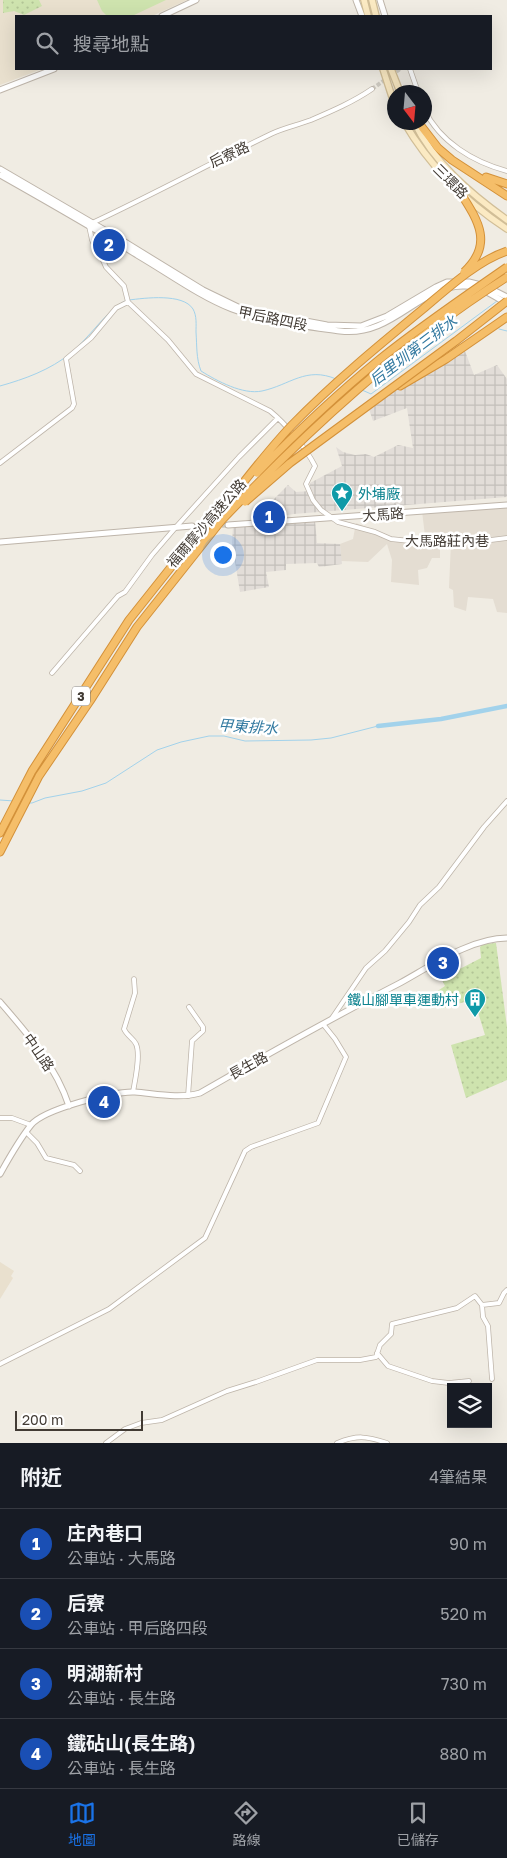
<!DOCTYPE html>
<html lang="zh-TW">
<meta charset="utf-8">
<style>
body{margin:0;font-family:"Golos Text","Noto Sans TC",sans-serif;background:#242831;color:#f1f3f6}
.controls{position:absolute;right:15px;bottom:15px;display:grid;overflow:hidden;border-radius:0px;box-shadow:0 5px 20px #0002}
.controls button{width:45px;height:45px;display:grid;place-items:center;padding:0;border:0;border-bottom:1px solid #363941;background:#171b24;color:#f1f3f6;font:25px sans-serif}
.compass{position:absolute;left:387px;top:85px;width:45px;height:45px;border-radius:50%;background:#171b24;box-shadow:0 5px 20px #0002;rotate:164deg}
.scale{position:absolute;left:15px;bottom:12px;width:128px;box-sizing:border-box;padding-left:5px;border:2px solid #423b34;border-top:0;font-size:14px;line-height:18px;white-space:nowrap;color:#423b34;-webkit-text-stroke:4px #fff;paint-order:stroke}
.you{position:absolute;left:222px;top:554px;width:18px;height:18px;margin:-12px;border:4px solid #fff;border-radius:50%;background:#1a73e8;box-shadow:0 0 0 8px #1a73e833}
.badge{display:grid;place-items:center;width:32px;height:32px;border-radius:50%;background:#1a73e8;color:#fff;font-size:16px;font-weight:700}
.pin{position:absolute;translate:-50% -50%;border:2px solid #fff;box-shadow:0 1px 5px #0006}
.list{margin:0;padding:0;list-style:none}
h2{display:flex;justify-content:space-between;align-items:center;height:65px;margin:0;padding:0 20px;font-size:21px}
h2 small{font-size:16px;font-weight:400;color:#9ea1a6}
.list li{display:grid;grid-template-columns:32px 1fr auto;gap:15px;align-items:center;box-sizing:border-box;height:70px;padding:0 20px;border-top:1px solid #363941}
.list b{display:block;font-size:19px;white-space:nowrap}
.list p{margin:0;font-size:16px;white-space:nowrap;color:#9ea1a6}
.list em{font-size:16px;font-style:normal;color:#9ea1a6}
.icon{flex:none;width:28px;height:28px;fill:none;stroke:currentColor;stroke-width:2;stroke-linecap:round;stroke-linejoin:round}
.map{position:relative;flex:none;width:507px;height:1443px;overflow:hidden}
.search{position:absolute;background:#171b24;box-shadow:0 5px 20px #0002;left:15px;right:15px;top:15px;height:55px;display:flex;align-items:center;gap:12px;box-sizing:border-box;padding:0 18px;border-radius:0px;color:#9ea1a6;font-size:19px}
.sheet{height:345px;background:#171b24}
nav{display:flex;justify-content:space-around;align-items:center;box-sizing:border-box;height:70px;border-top:1px solid #363941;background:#171b24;font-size:14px;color:#9ea1a6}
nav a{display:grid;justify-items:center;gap:2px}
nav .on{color:#1a73e8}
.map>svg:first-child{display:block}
.residential{fill:#e4ddd2}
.industrial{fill:url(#industrial-grid)}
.education{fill:#e9e0ce}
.grass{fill:url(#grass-dots)}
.garden{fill:#cee3ae}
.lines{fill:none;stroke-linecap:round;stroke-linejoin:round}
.stream{stroke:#a2d2eb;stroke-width:1}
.canal{stroke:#a2d2eb;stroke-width:4.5}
.minor-tunnel{stroke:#cdc9c0;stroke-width:4;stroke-dasharray:4 2;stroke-linecap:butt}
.tertiary-tunnel{stroke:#cdc9c0;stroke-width:5;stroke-dasharray:5 2.5;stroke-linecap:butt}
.minor-casing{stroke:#beb5aa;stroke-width:5.5}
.tertiary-casing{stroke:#beb5aa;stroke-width:7}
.secondary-casing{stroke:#d1be97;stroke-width:8}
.motorway-casing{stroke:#d3913a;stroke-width:9}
.minor{stroke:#fff;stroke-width:4}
.tertiary{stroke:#fff;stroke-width:5}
.secondary{stroke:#fbeac3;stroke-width:5.5}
.motorway{stroke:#f5be69;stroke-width:7}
.motorway-bridge-casing{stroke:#d3913a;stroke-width:9;stroke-linecap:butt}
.motorway-bridge{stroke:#f5be69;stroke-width:7}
.labels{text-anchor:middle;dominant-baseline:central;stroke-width:5;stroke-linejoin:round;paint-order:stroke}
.shield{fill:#fff;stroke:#7b7671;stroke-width:1}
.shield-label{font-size:12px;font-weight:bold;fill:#423b34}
.street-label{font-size:14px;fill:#423b34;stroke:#fff}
.culture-label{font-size:14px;fill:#0d838f;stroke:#fff;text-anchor:start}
.water-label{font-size:15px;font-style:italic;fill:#3279a0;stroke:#fff}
</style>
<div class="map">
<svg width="507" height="1443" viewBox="0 0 507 1443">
<defs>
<pattern id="industrial-grid" width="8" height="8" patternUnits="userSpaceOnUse" patternTransform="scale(1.25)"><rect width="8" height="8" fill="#e2ddd8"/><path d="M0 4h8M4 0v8" fill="none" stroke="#c3bfba"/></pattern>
<pattern id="grass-dots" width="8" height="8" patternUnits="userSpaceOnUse" patternTransform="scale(1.25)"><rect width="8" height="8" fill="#cee3ae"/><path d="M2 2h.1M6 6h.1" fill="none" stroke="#b2c496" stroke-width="1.8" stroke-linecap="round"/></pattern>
</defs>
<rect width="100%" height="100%" fill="#f0ece3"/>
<path class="residential" d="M 507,505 L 507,613 L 497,612 L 493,599 L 468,597 L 466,611 L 454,607 L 453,590 L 449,588 L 451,542 L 440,542 L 440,558 L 432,558 L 427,568 L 418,570 L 419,585 L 391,582 L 392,560 L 387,544 L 368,562 L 341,561 L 340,544 L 353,539 L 356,523 L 394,538 L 425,536 L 422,511 Z"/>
<path class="industrial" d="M 465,351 L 474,375 L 497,365 L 507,379 L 507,497 L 256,517 L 288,485 L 296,492 L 310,491 L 310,483 L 342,466 L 336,447 L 343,452 L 355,455 L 366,454 L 374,457 L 398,445 L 413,448 L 407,408 L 373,421 L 369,409 L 393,391 Z
M 315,520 L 317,543 L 340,544 L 342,564 L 319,567 L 317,563 L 286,564 L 286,570 L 266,572 L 269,587 L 240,592 L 232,543 L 233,526 Z"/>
<path class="education" d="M 0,0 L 187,0 L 152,16 L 16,16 L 16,69 L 42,69 L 0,85 Z
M 0,1262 L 14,1271 L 11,1276 L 13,1278 L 0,1299 Z"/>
<path class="grass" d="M 3,0 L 39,0 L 42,6 L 24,15 L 14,11 L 3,13 Z
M 496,943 L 507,1027 L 507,1080 L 466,1098 L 451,1045 L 485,1035 L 474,999 L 441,1009 L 436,992 L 445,986 L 436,968 L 446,963 L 452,973 L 481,958 L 480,947 L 483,944 Z"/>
<path class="garden" d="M 97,0 L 166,0 L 132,16 L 107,16 L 102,11 Z"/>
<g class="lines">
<path class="stream" d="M 129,300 C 145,298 183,293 193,309 C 197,316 196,325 196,332 C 197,346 196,358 201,371 C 217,381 243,395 262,391 C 290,385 306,366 336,379
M 118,305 L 125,301
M 499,329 L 507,331
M 0,386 C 25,379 50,370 71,353 C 85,341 96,326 109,313
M 362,390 L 371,394 L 497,301
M 0,800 L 14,801
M 28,803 L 32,803 L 45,798 L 82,791 L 106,783 L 157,750 L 181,742 L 209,736 L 224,736 L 245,741 L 311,740 L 331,738 L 378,726"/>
<path class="canal" d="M 378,726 L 441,719 L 507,706"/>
<path class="minor-tunnel" d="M 372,89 L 400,69"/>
<path class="tertiary-tunnel" d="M 192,526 L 228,525"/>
<g class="minor-casing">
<path id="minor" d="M 410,69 L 418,92
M 372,89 C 353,102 332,111 311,120 C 298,125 283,128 271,134 C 211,163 152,195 92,223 L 89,226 L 92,240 L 97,252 L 101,256 L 106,267 L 124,286 L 128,302 L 168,340 L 196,374 L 270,411 C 286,424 306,448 315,466 L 306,484 L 313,500 L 321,510 L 338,522 L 375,532 L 391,539 L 419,542 L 483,541 L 507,538
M 424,109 C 440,142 473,162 507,171
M 0,463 L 72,408 L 74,404 L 66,359 L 91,338 L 116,308 L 128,302
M 52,673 L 118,596 L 125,592 L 152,555 L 176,527 L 239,457 L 278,418
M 332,1018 L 366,968 L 385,951 L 409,922 L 420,905 L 439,887 L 484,827 L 507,801
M 133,1092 C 135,1080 141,1055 136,1044 C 133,1038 127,1036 124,1029 L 135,993 L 134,979
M 188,1096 L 192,1041 L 203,1031 L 203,1027 L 189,1007
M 0,1118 L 12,1118 L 31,1125
M 27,1133 L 37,1143 L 46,1158 L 74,1165 L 80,1171
M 482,1305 L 483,1317 L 488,1326 L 492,1379
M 377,1353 L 388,1366 L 432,1381 L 449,1383 L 469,1381
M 0,1364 L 109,1309 L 205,1238 L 245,1151 L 251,1147 L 318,1123 L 346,1057 L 335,1039 L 323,1024
M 106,1443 L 125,1429 L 141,1423 L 162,1420 L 227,1391 L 256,1382 L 317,1360 L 360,1360 L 376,1357 L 380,1345 L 391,1334 L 392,1324 L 457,1308 L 475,1296 L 482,1305 L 499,1303 L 504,1293 L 507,1290
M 337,1443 C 357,1435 366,1436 387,1443"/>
</g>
<g class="tertiary-casing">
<path id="tertiary" d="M 356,0 L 362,16
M 380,0 L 385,16
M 162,16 L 196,0
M 0,90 L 54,69
M 0,169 L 120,239 L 203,290 L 238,307 L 252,311 L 327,325 L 361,326 L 387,316 L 436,287 L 447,282 L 469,282 L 481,285
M 0,175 C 46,201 92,227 137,255 C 168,273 199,296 232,309 C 266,322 304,326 340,331 C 393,338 420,284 465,286 C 479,286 494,296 506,303
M 489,288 L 507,297
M 228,525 L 507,505
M 0,542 L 192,526
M 0,1002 C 27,1033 56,1066 69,1106
M 0,1174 C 9,1158 19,1140 31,1125 C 44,1109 114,1091 135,1092 C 157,1094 179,1099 200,1093 C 266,1055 332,1018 400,983 C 431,966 471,938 507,938"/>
</g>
<g class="secondary-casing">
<path id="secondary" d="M 364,0 L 368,16
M 372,0 L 376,16
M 383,69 L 394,103
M 391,69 L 400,92
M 404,122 C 429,165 466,202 507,229
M 414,122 C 434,163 471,194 507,220"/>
</g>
<g class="motorway-casing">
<path id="motorway" d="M 418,122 L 438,148 L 452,160 L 507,196
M 486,177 L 507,184
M 400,386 L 446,359 L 507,317
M 0,833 L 32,771 L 129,620 L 183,552 L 231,498
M 0,852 L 39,776 L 90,701 L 137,627 L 221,521"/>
</g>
<use href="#minor" class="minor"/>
<use href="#tertiary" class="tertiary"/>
<use href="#secondary" class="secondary"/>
<use href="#motorway" class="motorway"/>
<g class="motorway-bridge-casing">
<path id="motorway-bridge" d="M 458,189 C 477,219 495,243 464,272
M 257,473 C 296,433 337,394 380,359 C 421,326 464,297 507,267
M 231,498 C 251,473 270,448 292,425 C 333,383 378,346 423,309 C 447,289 477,261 507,251
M 245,502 L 290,463 L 456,341 L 507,301
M 221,521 C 307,431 402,343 507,277"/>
</g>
<use href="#motorway-bridge" class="motorway-bridge"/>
</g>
<defs>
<g id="sight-pin" transform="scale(1.125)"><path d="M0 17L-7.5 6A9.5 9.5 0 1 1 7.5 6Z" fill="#0f9aa8" stroke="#fff"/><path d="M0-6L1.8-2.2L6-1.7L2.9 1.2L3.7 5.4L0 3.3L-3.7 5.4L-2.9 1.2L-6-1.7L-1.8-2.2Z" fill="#fff"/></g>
<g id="building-pin" transform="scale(1.125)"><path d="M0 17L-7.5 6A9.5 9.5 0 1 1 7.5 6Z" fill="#0f9aa8" stroke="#fff"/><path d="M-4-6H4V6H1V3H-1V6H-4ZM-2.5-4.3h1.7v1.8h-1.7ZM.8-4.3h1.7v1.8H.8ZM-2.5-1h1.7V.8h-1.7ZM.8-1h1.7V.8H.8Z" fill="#fff"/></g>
</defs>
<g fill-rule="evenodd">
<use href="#sight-pin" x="342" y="493"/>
<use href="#building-pin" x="475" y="999"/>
</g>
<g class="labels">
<rect class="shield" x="72" y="686.5" width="18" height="19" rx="4"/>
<g class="shield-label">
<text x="81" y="696">3</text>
</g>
<g class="street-label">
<text transform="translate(229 154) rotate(-25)">后寮路</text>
<text transform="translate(451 181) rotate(45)">三環路</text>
<text transform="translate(273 318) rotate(12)">甲后路四段</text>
<text transform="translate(383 514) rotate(-4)">大馬路</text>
<text transform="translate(206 523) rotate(-49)">福爾摩沙高速公路</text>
<text x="447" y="540">大馬路莊內巷</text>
<text transform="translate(39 1052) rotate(55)">中山路</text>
<text transform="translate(248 1065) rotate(-29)">長生路</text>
</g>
<g class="culture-label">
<text x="358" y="493">外埔廠</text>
<text x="459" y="999" text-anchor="end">鐵山腳單車運動村</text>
</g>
<g class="water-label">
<text transform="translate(413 350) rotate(-37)">后里圳第三排水</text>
<text transform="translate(248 726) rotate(4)">甲東排水</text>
</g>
</g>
</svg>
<div class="controls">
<button><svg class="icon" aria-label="layers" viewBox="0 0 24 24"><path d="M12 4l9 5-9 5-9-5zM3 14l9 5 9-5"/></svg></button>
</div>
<svg class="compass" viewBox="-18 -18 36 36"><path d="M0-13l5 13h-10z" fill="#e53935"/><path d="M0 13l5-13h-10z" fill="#9ea1a6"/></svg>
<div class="scale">200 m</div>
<div class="you"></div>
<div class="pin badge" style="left:269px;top:517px;background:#1a4fb4">1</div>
<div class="pin badge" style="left:109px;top:245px;background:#1a4fb4">2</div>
<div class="pin badge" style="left:443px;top:963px;background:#1a4fb4">3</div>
<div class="pin badge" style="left:104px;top:1102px;background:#1a4fb4">4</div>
<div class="search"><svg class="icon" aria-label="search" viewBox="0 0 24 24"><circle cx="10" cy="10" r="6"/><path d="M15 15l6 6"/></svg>搜尋地點</div>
</div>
<section class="sheet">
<h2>附近<small>4筆結果</small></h2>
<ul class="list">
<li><span class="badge" style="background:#1a4fb4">1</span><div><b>庄內巷口</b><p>公車站 · 大馬路</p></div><em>90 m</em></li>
<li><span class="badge" style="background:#1a4fb4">2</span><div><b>后寮</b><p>公車站 · 甲后路四段</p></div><em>520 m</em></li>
<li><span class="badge" style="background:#1a4fb4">3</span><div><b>明湖新村</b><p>公車站 · 長生路</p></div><em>730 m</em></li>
<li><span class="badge" style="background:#1a4fb4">4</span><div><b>鐵砧山(長生路)</b><p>公車站 · 長生路</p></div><em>880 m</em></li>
</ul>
</section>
<nav>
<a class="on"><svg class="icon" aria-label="map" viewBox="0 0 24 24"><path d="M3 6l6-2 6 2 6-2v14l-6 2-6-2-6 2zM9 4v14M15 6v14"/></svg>地圖</a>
<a><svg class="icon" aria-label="directions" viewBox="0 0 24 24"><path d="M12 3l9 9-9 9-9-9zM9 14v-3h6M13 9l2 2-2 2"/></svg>路線</a>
<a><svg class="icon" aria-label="saved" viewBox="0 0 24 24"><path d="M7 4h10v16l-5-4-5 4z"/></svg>已儲存</a>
</nav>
